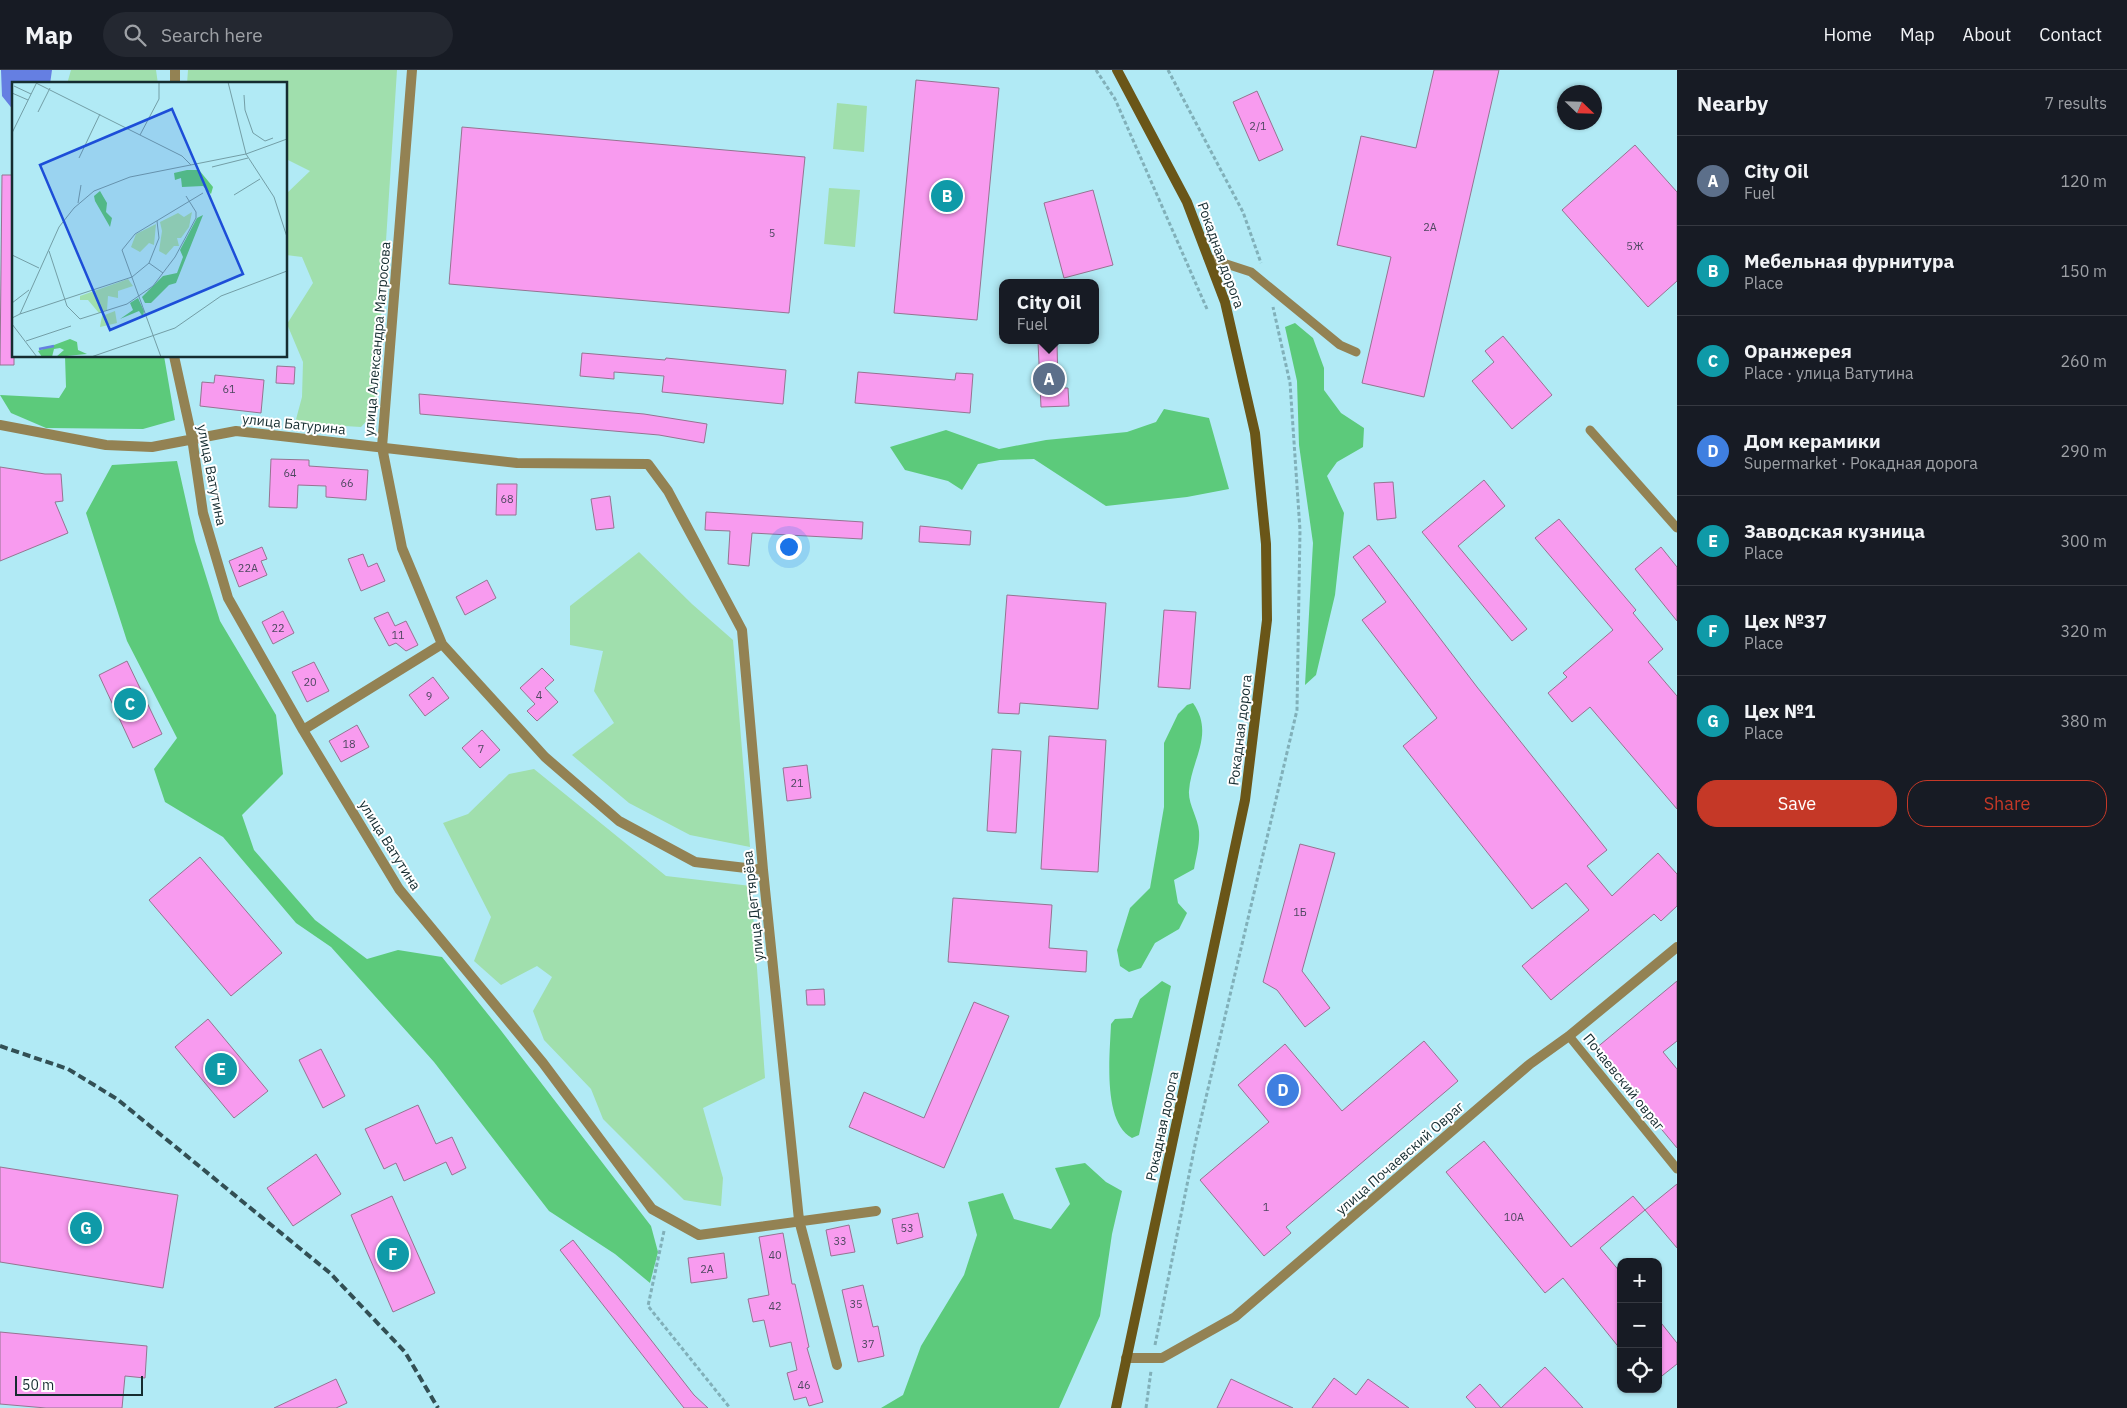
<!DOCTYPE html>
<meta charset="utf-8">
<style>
body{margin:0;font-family:"IBM Plex Sans",sans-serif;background:#242831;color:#f1f3f6}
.controls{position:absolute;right:15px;bottom:15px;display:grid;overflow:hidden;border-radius:10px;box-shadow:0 1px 4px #0004}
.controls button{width:45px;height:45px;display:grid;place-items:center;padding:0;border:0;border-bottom:1px solid #363941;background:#171b24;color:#f1f3f6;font:25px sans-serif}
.compass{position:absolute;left:1557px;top:15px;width:45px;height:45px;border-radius:50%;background:#171b24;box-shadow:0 1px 4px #0004;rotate:113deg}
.scale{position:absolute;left:15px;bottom:12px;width:128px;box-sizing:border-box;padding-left:5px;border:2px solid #152c30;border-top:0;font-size:14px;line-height:18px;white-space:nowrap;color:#152c30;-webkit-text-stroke:4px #fff;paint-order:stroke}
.you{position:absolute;left:788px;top:476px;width:18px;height:18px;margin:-12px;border:4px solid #fff;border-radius:50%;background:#1a73e8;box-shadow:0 0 0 8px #1a73e833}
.badge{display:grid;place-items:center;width:32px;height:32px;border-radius:50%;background:#c53827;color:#fff;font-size:16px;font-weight:700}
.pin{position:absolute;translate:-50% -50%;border:2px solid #fff;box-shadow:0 1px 5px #0006}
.popup{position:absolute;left:999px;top:209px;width:100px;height:65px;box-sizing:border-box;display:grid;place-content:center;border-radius:10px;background:#171b24;filter:drop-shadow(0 1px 4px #0005);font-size:16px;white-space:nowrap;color:#9ea1a6}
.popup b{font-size:19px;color:#f1f3f6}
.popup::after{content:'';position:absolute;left:50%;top:100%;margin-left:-10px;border:10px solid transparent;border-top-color:#171b24}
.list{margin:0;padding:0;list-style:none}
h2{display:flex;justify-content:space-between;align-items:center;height:65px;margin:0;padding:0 20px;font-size:21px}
h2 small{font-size:16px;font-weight:400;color:#9ea1a6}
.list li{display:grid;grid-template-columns:32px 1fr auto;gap:15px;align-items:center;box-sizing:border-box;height:90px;padding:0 20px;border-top:1px solid #363941}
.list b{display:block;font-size:19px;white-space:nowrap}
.list p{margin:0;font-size:16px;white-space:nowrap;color:#9ea1a6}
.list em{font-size:16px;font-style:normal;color:#9ea1a6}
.actions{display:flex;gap:10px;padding:15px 20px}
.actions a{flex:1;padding:11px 0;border:1px solid #c53827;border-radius:20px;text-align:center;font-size:18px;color:#c53827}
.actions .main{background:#c53827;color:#fff}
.icon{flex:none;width:28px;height:28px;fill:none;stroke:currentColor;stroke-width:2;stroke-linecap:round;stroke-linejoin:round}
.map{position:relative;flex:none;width:1677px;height:1338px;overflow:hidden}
header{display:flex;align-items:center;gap:30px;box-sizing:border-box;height:70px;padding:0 25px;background:#171b24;border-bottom:1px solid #363941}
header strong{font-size:24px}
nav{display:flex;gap:28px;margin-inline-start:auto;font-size:18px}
.search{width:350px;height:45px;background:#242831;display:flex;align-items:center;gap:12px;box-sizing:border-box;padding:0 18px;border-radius:28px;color:#9ea1a6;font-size:19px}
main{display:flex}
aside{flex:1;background:#171b24}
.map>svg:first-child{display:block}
.green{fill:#a0dfad}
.forest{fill:#5cca7b}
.water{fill:#657fe2}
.building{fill:#f89bef;stroke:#957491}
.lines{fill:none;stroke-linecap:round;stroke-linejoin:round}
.path{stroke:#81b0b9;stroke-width:3;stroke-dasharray:4 2.5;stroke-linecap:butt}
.lane{stroke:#938253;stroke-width:9}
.street{stroke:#938253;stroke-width:10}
.secondary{stroke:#6a5618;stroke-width:10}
.rail{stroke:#324f54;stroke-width:4;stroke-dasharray:8 4;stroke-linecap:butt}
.labels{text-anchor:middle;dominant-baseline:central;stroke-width:4;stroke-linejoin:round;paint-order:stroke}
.number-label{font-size:11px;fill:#4e4860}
.street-label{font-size:14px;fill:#152c30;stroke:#fff}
.inset-river{fill:none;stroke:#657fe2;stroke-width:2.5}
.inset-road{fill:none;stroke:#739ea6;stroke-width:1}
.view{fill:#1d4ed8;fill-opacity:0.15;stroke:#1d4ed8;stroke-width:2.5}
.inset-edge{fill:none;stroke:#152c30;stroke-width:2.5}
</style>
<header>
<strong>Map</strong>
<div class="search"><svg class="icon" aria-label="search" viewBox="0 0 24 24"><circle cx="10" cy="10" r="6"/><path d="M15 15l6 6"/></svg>Search here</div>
<nav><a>Home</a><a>Map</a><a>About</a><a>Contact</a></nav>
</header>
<main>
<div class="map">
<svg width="1677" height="1338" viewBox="0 0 1677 1338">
<rect width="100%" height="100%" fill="#b1eaf5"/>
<path class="green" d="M 71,0 L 156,0 L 158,14 L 67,14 Z
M 188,0 L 397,0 L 375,342 L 361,357 L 295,353 L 302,327 L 303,292 L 287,254 L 313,213 L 302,187 L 286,185 L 286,124 L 310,101 L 286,89 L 286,14 L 187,14 Z
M 837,33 L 867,36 L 864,82 L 833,79 Z
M 829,118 L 860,120 L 855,177 L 824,174 Z
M 639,482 L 692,534 L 733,570 L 750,777 L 690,765 L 629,733 L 572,685 L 614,653 L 594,621 L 603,581 L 570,575 L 570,536 Z
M 534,699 L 666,806 L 751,816 L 765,1008 L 703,1038 L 723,1108 L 721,1136 L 684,1130 L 603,1049 L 591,1019 L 544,970 L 533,941 L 552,907 L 537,896 L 501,915 L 474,891 L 491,847 L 443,753 L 468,744 L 509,704 Z"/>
<path class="forest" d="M 1295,253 L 1313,268 L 1324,298 L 1324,320 L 1341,343 L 1364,358 L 1363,377 L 1337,392 L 1327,406 L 1344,443 L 1335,525 L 1316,605 L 1305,615 L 1313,473 L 1299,375 L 1297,311 L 1285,257 Z
M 65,286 L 164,286 L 175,350 L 143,359 L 46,358 L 11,343 L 0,325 L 59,328 L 66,317 Z
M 1164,339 L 1209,348 L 1229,419 L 1187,427 L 1106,436 L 1034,389 L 1000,390 L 978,394 L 962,420 L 948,411 L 905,400 L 890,377 L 946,360 L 999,379 L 1046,370 L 1127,362 L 1156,352 Z
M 177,391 L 195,471 L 220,551 L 276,645 L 283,704 L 242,745 L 254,780 L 315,850 L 367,889 L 398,880 L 442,887 L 499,958 L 651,1156 L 658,1182 L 650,1213 L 615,1184 L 549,1141 L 434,992 L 331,877 L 296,853 L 223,767 L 165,732 L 154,699 L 177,668 L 127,571 L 86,443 L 112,395 Z
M 1193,633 C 1215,664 1191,690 1189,721 C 1188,734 1198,748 1199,761 C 1200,774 1196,787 1194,799 L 1174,810 L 1178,833 L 1187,843 L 1179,859 L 1155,873 L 1141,898 L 1129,902 L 1120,896 L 1117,880 L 1130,838 L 1150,818 L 1164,737 L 1164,673 L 1178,644 L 1187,635 Z
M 1162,911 L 1171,916 L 1139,1065 L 1132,1068 C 1102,1052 1110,983 1111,954 L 1115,949 L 1132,948 L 1140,929 Z
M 1085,1093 L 1106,1112 L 1122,1121 L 1112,1164 L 1100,1246 L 1059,1338 L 838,1338 L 881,1338 L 903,1325 L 921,1276 L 964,1205 L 977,1165 L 968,1132 L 1003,1123 L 1014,1149 L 1051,1159 L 1070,1134 L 1055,1098 Z"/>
<path class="water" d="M 1,0 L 52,0 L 50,14 L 14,14 L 14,41 L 2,26 Z"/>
<path class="building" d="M 1434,0 L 1499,0 L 1424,327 L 1362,313 L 1391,187 L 1337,175 L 1361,66 L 1416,78 Z
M 916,10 L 999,18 L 977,250 L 894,243 Z
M 1257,21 L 1283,80 L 1259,91 L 1233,32 Z
M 462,57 L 805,87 L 789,243 L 449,214 Z
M 1635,75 L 1677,122 L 1677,211 L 1648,237 L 1562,140 Z
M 2,105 L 14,105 L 14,295 L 0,295 Z
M 1093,120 L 1113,195 L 1064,208 L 1044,133 Z
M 1503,266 L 1552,325 L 1512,359 L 1472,311 L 1494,292 L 1485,281 Z
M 1038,272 L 1057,272 L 1058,318 L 1068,318 L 1069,336 L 1041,337 Z
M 582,283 L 665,290 L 666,288 L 786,300 L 783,334 L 662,322 L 664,306 L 614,302 L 614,309 L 580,306 Z
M 277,296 L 295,297 L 294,314 L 276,313 Z
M 858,302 L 955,310 L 956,303 L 973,304 L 970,343 L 855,333 Z
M 215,305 L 264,310 L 261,343 L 200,336 L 202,312 L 214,313 Z
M 419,324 L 644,344 L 707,354 L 704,373 L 659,365 L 420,344 Z
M 271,389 L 309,390 L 309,396 L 368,400 L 366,430 L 326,427 L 326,416 L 298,415 L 297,438 L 269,437 Z
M 0,397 L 45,404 L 61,404 L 63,431 L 55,432 L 68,463 L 0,491 Z
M 1484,410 L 1505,436 L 1458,476 L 1527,559 L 1512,571 L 1422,462 Z
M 1393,412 L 1396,448 L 1377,450 L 1374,413 Z
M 497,414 L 517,414 L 516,445 L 496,445 Z
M 610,426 L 614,458 L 596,460 L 591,429 Z
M 706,442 L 863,452 L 862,469 L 752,463 L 749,496 L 728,494 L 730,461 L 705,460 Z
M 1559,449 L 1636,540 L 1633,543 L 1663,579 L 1648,592 L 1677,626 L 1677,739 L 1590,637 L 1572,652 L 1548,623 L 1567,607 L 1563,603 L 1613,560 L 1535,468 Z
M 920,456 L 971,461 L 970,475 L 919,472 Z
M 1369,475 L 1477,617 L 1607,780 L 1587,796 L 1612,826 L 1658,783 L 1677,804 L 1677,836 L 1661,851 L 1654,844 L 1551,930 L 1522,896 L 1589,840 L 1566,813 L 1532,839 L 1403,676 L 1437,648 L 1362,550 L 1386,532 L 1353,487 Z
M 262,477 L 267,489 L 261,491 L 267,505 L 239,517 L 229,491 Z
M 1661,477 L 1677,497 L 1677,551 L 1635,499 Z
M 363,484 L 368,497 L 377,493 L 385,511 L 361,521 L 348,489 Z
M 487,510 L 496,528 L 465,545 L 456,527 Z
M 1007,525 L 1106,533 L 1098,639 L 1020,633 L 1019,644 L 998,643 Z
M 1164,540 L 1196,542 L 1190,619 L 1158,617 Z
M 283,541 L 294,563 L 273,574 L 262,552 Z
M 388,542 L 395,556 L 406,551 L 418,575 L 406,581 L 396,573 L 389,576 L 374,548 Z
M 127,591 L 162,664 L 133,678 L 99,605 Z
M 314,592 L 329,621 L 307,632 L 292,602 Z
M 542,598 L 554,610 L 545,618 L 558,632 L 537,651 L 527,641 L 535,634 L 520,618 Z
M 433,607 L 449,628 L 425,646 L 409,625 Z
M 357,655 L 369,677 L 341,692 L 329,671 Z
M 482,660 L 500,680 L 480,698 L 462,678 Z
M 1049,666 L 1106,670 L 1098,802 L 1041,799 Z
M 992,679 L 1021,681 L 1016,763 L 987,761 Z
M 807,695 L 811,728 L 787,731 L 783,698 Z
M 1300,774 L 1335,783 L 1302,901 L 1330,938 L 1305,957 L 1277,920 L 1263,912 Z
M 200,787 L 282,883 L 231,926 L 149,830 Z
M 953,828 L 1052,835 L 1049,878 L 1087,881 L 1086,902 L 948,892 Z
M 1677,911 L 1677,971 L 1663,982 L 1677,999 L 1677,1078 L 1595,979 Z
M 824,919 L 825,935 L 807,935 L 806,920 Z
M 974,932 L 1009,946 L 944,1098 L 849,1057 L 864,1022 L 924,1048 Z
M 208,949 L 268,1021 L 234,1048 L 175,977 Z
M 1424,971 L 1458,1011 L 1286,1157 L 1291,1163 L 1264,1186 L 1200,1110 L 1269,1052 L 1238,1015 L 1285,974 L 1342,1041 Z
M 321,979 L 345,1026 L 323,1038 L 299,990 Z
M 418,1035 L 436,1074 L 452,1067 L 466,1098 L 452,1105 L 446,1092 L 404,1111 L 396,1093 L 384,1099 L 365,1059 Z
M 1484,1071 L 1571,1177 L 1633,1126 L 1645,1140 L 1600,1178 L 1621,1203 L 1621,1280 L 1563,1208 L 1545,1223 L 1446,1102 Z
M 316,1084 L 341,1124 L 293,1156 L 267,1118 Z
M 0,1097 L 178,1125 L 163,1218 L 0,1192 Z
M 1677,1114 L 1677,1178 L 1645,1140 Z
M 392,1126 L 435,1223 L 393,1242 L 351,1145 Z
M 918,1143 L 923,1167 L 897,1174 L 892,1149 Z
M 849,1155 L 855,1182 L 831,1186 L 826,1160 Z
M 783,1163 L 792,1214 L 795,1214 L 809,1277 L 807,1278 L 823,1332 L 809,1336 L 806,1327 L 794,1330 L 787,1303 L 797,1300 L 791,1272 L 770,1277 L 764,1250 L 753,1252 L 748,1229 L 769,1225 L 759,1167 Z
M 573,1170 L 694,1325 L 708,1338 L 684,1338 L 560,1180 Z
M 724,1183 L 727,1208 L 691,1213 L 688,1188 Z
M 863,1215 L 873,1257 L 878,1256 L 884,1286 L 858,1292 L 842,1220 Z
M 1658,1249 L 1677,1273 L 1677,1294 L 1658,1309 Z
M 0,1262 L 147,1276 L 145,1308 L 125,1306 L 122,1338 L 46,1338 L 0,1334 Z
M 1545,1297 L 1583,1338 L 1476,1338 L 1466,1327 L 1480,1314 L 1501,1338 Z
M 1334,1308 L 1356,1325 L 1368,1309 L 1409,1338 L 1312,1338 Z
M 336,1309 L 347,1333 L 336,1338 L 274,1338 Z
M 1231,1309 L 1293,1338 L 1217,1338 Z"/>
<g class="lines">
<path class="path" d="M 1096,0 L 1115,29 L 1207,239
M 1168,0 L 1243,142 L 1261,193
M 664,1161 L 648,1236 L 730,1338
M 1155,1275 L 1196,1070 L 1297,640 L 1300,460 L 1290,313 L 1273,237
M 1146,1338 L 1151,1301"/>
<path class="lane" d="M 1208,188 L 1251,202 L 1340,275 L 1356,282
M 1590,360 L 1677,458
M 1569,966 L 1677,1099"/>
<path class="street" d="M 412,0 L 382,377 L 402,478 L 442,574 L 545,687 L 619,751 L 695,792 L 763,800
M 175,14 L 175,0
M 174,286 L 192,368 L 203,443 L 228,528 L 303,660 L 399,819 L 543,993 L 652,1139 L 699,1165 L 876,1141
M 0,355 L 106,375 L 152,377 L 236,361 L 517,393 L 648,394 L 668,421 L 742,560 L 763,800 L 799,1150 L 837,1295
M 303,660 L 442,574
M 1126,1288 L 1162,1288 L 1235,1247 L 1530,994 L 1569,966 L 1677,877"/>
<path class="secondary" d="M 1116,1338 L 1245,730 L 1267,550 L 1266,474 L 1255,363 L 1225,232 L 1187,132 L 1117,0"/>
<path class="rail" d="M 0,976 L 68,999 L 117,1029 L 330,1203 L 405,1282 L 438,1338"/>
</g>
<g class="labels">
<g class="number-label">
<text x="1258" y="56">2/1</text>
<text x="1430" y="157">2А</text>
<text x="772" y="163">5</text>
<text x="1635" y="176">5Ж</text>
<text x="229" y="319">61</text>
<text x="290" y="403">64</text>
<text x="347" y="413">66</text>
<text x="507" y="429">68</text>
<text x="248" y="498">22А</text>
<text x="278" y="558">22</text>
<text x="398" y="565">11</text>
<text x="310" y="612">20</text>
<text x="539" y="625">4</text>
<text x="429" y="626">9</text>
<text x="349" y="674">18</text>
<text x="481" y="679">7</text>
<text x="797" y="713">21</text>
<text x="1300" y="842">1Б</text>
<text x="1266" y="1137">1</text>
<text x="1514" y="1147">10А</text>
<text x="907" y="1158">53</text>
<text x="840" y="1171">33</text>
<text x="775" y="1185">40</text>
<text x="707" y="1199">2А</text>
<text x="856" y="1234">35</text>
<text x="775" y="1236">42</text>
<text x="868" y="1274">37</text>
<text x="804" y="1315">46</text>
</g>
<g class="street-label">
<text transform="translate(1221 185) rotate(70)">Рокадная дорога</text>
<text transform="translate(377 269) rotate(-85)">улица Александра Матросова</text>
<text transform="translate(294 354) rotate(6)">улица Батурина</text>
<text transform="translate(212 405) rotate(79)">улица Ватутина</text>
<text transform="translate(1240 660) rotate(-83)">Рокадная дорога</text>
<text transform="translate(390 775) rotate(58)">улица Ватутина</text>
<text transform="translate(753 836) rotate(-96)">улица Дегтярёва</text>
<text transform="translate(1624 1012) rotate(51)">Почаевский овраг</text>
<text transform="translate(1162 1056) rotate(-78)">Рокадная дорога</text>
<text transform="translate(1400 1088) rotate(-41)">улица Почаевский Овраг</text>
</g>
</g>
<g transform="translate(12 12)">
<rect width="275" height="275" fill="#b1eaf5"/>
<path d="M 180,130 L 177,145 L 169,156 L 165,156 L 167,164 L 162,164 L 154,173 L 147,169 L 150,149 L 148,140 L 166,131 L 172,135 ZM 144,142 L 142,163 L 137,161 L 128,170 L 119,165 L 124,152 ZM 116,197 L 121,204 L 106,209 L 106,216 L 96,214 L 95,228 L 87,231 L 76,218 L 68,218 L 68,214 ZM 103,229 L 105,241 L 88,245 L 90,234 Z" fill="#a0dfad"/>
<path d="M 175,88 L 187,88 L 201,105 L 199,112 L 191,104 L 170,105 L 169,96 L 163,98 L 162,91 ZM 88,109 L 95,121 L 94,130 L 100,136 L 98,145 L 83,119 L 82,114 ZM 191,133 L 164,201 L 157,203 L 139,221 L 133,221 L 130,215 L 151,194 L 165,191 L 171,175 L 168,168 L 185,136 ZM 126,216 L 132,229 L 131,235 L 127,229 L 108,237 L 121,228 L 118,221 ZM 58,257 L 65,260 L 66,268 L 75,272 L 44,275 L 52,268 L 48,266 L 42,267 L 40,275 L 30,275 L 26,269 Z" fill="#5cca7b"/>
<path class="inset-river" d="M 27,267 L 42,264"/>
<path class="inset-road" d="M 216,0 L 234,72 L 262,115 L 275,155M 24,1 L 170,74 L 179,83M 2,4 L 19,12M 0,11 L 16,18M 232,13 L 233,28 L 241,51 L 253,59 L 261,56M 26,30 L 38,6M 0,51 L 25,0M 128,53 L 147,17 L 147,0M 67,76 L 88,32M 200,85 L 236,76M 222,113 L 248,97M 66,121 L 69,103M 37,169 L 55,224 L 68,237 L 115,222 L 141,204 L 163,175 L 184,136 L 184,130 L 174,114M 0,173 L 27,186M 137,181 L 151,191M 0,221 L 17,208M 8,232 L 120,195 L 137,181 L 147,156 L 145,139M 0,236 L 8,232 L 47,145 L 62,126 L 82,109 L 118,95 L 234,72 L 275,57M 0,242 L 25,275M 14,259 L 59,244M 79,275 L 163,246 L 209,214 L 275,189M 149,275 L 110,168 L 123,152 L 191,111"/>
<path class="view" d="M 160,27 L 231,192 L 98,248 L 28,83 Z"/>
<rect width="275" height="275" class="inset-edge"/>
</g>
</svg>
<div class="controls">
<button>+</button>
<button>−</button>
<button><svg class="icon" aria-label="locate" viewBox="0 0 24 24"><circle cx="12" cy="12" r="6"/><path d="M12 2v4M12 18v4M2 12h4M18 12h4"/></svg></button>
</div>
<svg class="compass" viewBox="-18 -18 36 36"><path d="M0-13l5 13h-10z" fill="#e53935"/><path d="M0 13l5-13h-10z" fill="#9ea1a6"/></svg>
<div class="scale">50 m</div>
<div class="you"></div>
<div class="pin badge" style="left:1049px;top:309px;background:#5c6f8a">A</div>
<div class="popup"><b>City Oil</b>Fuel</div>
<div class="pin badge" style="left:947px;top:126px;background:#0f9aa8">B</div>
<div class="pin badge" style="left:130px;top:634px;background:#0f9aa8">C</div>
<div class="pin badge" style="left:1283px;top:1020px;background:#3f7fe0">D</div>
<div class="pin badge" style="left:221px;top:999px;background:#0f9aa8">E</div>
<div class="pin badge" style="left:393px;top:1184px;background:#0f9aa8">F</div>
<div class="pin badge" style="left:86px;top:1158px;background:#0f9aa8">G</div>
</div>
<aside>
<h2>Nearby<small>7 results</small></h2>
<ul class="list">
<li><span class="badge" style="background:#5c6f8a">A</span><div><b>City Oil</b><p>Fuel</p></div><em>120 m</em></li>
<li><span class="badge" style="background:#0f9aa8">B</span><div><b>Мебельная фурнитура</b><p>Place</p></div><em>150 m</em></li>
<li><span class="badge" style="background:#0f9aa8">C</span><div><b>Оранжерея</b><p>Place · улица Ватутина</p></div><em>260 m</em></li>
<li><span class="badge" style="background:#3f7fe0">D</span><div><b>Дом керамики</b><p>Supermarket · Рокадная дорога</p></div><em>290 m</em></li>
<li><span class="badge" style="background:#0f9aa8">E</span><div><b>Заводская кузница</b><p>Place</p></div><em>300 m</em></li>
<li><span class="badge" style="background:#0f9aa8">F</span><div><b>Цех №37</b><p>Place</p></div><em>320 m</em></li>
<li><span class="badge" style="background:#0f9aa8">G</span><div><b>Цех №1</b><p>Place</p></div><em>380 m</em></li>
</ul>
<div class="actions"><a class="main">Save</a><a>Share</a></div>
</aside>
</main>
